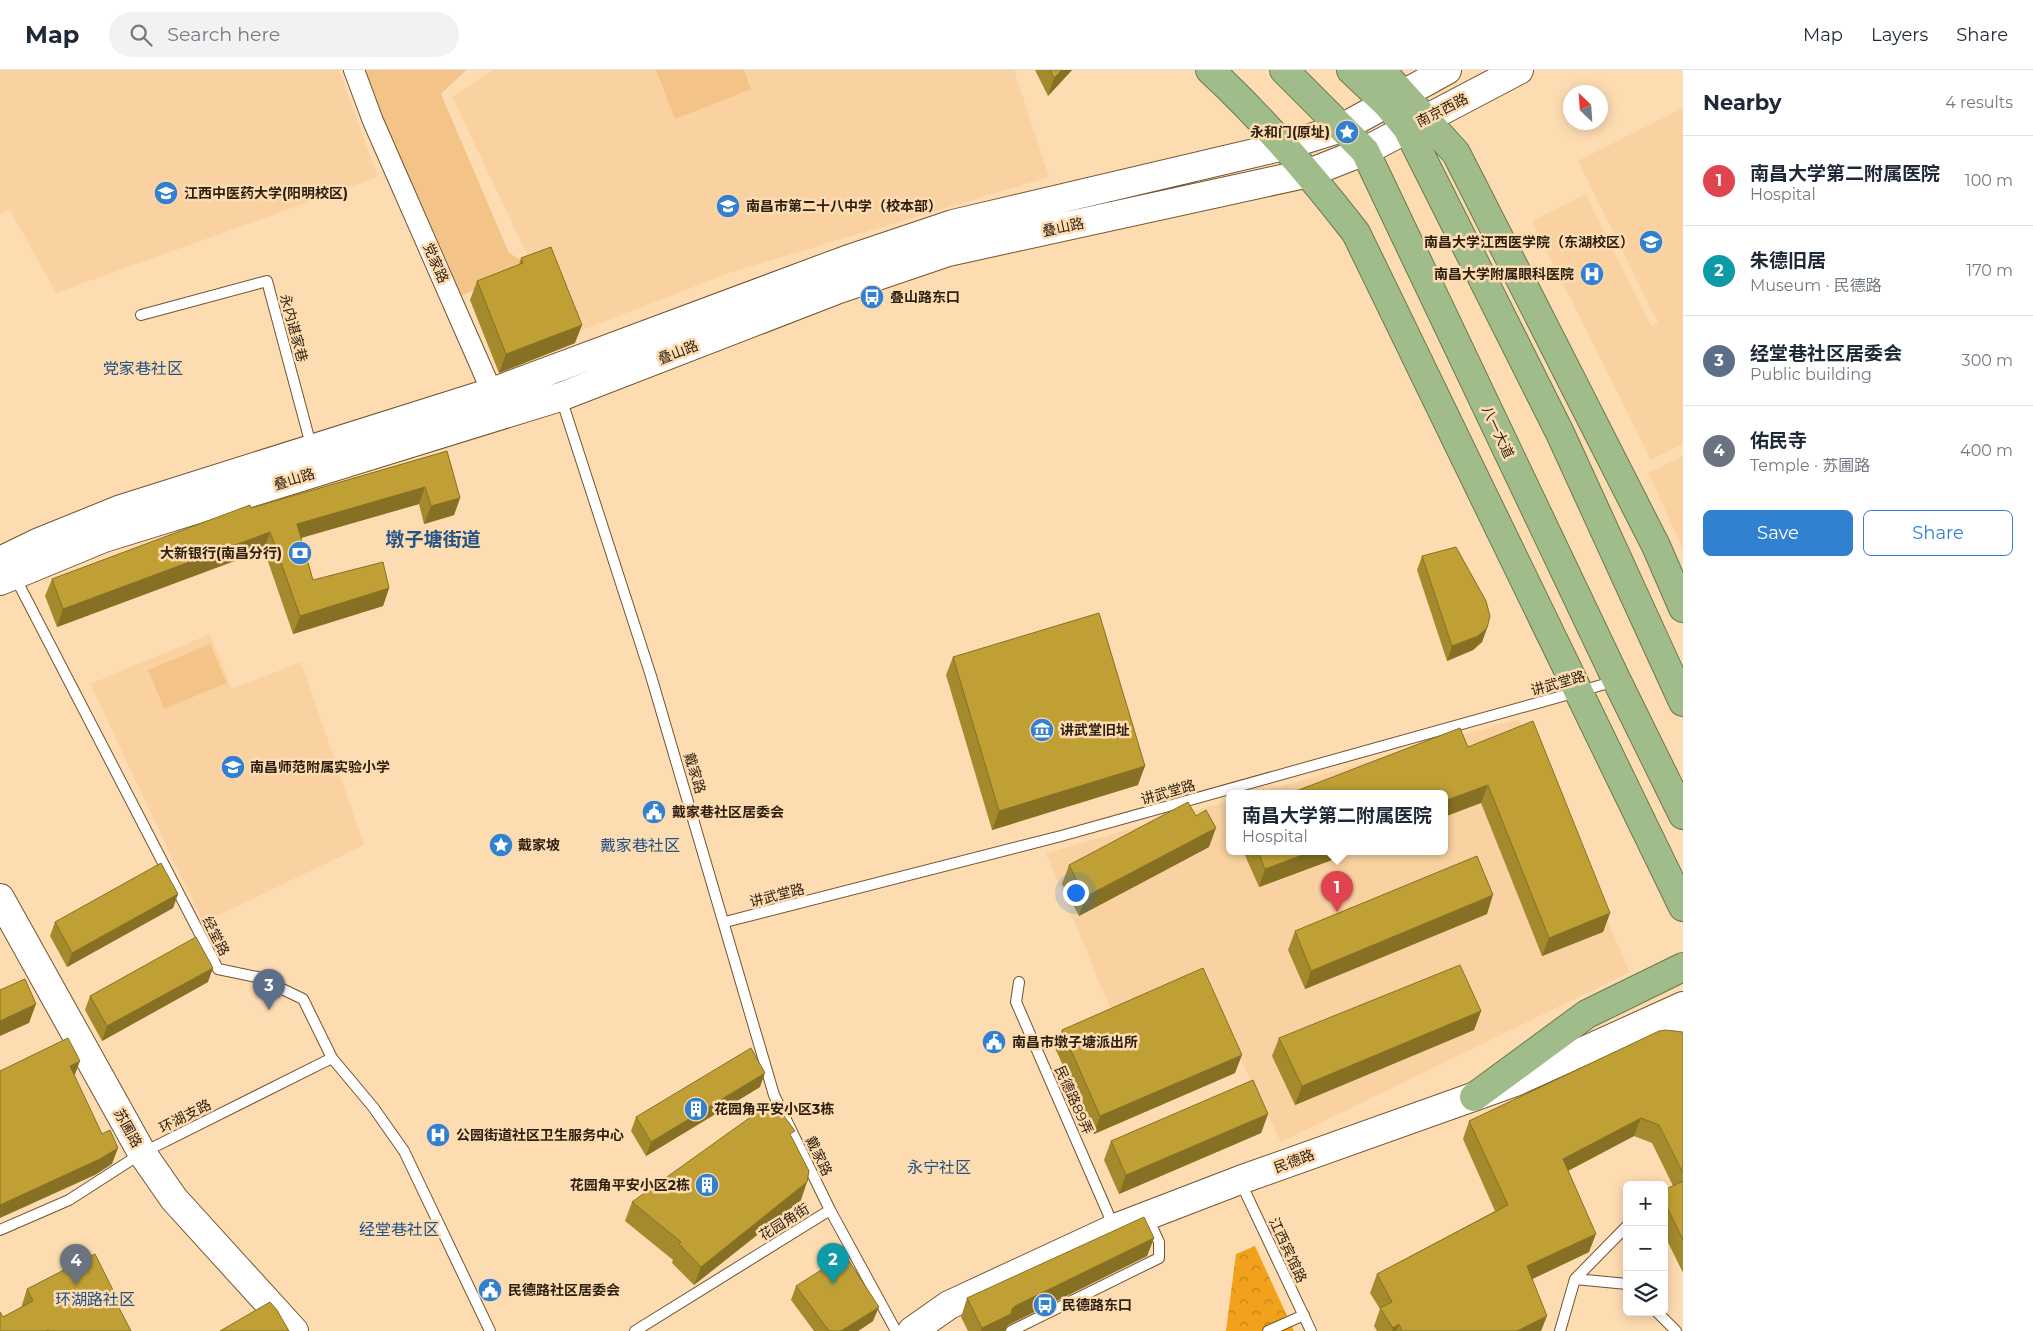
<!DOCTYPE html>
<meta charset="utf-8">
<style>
body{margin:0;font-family:Montserrat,"Noto Sans SC",sans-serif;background:#f2f2f3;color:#1f2937}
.controls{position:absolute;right:15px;bottom:15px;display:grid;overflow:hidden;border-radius:8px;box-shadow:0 2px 12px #0003}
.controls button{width:45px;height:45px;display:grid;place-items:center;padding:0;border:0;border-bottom:1px solid #e0e1e3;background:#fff;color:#1f2937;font:25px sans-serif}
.compass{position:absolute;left:1563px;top:15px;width:45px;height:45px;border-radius:50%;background:#fff;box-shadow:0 2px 12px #0003;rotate:335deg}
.you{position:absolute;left:1075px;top:822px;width:18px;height:18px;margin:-12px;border:4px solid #fff;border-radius:50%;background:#1a73e8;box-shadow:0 0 0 8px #1a73e833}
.badge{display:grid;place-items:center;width:32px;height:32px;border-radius:50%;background:#3281d1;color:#fff;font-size:16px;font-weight:700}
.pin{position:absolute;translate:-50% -41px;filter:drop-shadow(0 1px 2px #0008)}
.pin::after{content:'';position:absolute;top:26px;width:18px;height:15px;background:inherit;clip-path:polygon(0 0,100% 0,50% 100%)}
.popup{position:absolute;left:1226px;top:720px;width:222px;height:65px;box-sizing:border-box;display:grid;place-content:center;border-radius:8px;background:#fff;filter:drop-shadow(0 1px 4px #0005);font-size:16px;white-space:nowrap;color:#747a83}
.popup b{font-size:19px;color:#1f2937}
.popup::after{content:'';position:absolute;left:50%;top:100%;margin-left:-10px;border:10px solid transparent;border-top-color:#fff}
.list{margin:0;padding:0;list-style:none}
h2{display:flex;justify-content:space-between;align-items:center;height:65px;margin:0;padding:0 20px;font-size:21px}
h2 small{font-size:16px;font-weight:400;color:#747a83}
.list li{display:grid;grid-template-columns:32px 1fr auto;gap:15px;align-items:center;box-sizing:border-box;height:90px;padding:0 20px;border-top:1px solid #e0e1e3}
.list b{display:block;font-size:19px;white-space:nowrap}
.list p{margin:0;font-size:16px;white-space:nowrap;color:#747a83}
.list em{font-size:16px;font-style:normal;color:#747a83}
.actions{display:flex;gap:10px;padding:15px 20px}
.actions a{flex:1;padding:11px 0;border:1px solid #3281d1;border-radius:8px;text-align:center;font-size:18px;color:#3281d1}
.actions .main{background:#3281d1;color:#fff}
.icon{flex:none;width:28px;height:28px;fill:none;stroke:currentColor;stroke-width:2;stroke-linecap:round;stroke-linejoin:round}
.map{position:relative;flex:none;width:1683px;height:1261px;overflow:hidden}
header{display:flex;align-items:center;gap:30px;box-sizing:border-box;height:70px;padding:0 25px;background:#fff;border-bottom:1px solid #e0e1e3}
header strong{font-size:24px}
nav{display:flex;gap:28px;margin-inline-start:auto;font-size:18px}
.search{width:350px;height:45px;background:#f2f2f3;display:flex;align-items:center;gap:12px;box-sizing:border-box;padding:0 18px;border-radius:28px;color:#747a83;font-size:19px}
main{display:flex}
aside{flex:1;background:#fff}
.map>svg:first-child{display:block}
.built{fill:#fad2a2}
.grass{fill:#f4c387}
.forest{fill:url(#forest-crowns)}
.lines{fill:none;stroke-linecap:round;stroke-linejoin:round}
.service-casing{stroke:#72542e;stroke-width:12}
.minor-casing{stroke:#72542e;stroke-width:22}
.tertiary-casing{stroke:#72542e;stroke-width:29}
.secondary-casing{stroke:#72542e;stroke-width:30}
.trunk-casing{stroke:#687a4c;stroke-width:30}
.service{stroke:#fff;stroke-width:10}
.minor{stroke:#fff;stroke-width:20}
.tertiary{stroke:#fff;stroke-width:26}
.secondary{stroke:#fff;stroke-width:28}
.trunk{stroke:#a0bc8a;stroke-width:28}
.wall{fill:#a58a2d}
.shaded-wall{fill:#867024}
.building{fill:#c0a034;stroke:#867024}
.labels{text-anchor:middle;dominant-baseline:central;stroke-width:5;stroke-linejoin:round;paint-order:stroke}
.street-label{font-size:14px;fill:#2c1f0f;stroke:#fedcb2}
.poi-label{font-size:14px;font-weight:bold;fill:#2c1f0f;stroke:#fedcb2;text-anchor:start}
.quarter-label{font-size:16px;fill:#215386;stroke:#fedcb2}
.district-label{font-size:19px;font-weight:bold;fill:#215386;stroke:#fedcb2}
</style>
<header>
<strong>Map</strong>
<div class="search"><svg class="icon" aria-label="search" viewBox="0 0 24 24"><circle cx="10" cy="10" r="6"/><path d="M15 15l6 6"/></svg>Search here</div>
<nav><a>Map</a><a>Layers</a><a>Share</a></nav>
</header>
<main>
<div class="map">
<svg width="1683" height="1261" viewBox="0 0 1683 1261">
<defs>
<pattern id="forest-crowns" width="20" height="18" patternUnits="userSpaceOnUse" patternTransform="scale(1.25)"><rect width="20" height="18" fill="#f2a11d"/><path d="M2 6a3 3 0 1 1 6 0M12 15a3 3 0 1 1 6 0" fill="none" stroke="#c48318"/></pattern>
</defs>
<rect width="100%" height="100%" fill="#fedcb2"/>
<path class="built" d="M 0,0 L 339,0 L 378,107 L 56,223 L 10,140 L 0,144 Z
M 493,0 L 1014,0 L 1049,107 L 732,202 L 580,261 L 527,184 L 452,27 Z
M 1683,38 L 1683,374 L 1651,390 L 1532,151 L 1586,124 L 1651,256 L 1658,253 L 1578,91 Z
M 1683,386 L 1683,479 L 1648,403 Z
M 210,564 L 232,619 L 301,592 L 364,775 L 203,853 L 90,614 Z
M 1519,649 L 1630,902 L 1281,1072 L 1202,911 L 1116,952 L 1046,783 L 1229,731 L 1230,781 L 1444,781 L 1444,723 L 1257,723 Z"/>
<path class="grass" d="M 364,0 L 466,0 L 441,24 L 509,183 L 526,193 L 462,226 L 379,39 Z
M 656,0 L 744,0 L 751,19 L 675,49 Z
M 210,574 L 227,613 L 164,639 L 148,600 Z"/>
<path class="forest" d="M 1255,1176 L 1294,1261 L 1226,1261 L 1236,1184 Z"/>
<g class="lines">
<g class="service-casing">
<path id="service" d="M 141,245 L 267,211 L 312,379
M 561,328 L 651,606 L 774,1025 L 830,1140
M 15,507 L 218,899 L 257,907 L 303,929 L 332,988 L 373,1037 L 404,1081 L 490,1261
M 725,852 L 1061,766 L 1616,611
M 1019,912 L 1016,932 L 1114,1157
M 1240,1111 L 1311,1261
M 0,1160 L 69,1130 L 142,1083 L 332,988
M 1575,1209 L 1627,1214
M 1657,1242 L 1676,1261
M 635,1261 L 830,1140 L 896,1261
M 1011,1261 L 1159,1188 L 1159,1172 L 1147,1146
M 1268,1261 L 1304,1245
M 1560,1261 L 1575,1209 L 1627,1156"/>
</g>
<g class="minor-casing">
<path id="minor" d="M 354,0 L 373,51 L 492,322 L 504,323"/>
</g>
<g class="tertiary-casing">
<path id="tertiary" d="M 1639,968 L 1683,959"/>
</g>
<g class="secondary-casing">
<path id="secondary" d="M 0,491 L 37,473 L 121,439 L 492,322 L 846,190 L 953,154 L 1284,76 L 1342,58 L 1447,0
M 0,511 L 104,468 L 560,327 L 839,219 L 948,182 L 1309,103 L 1365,81 L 1519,0
M 0,828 L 142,1083 L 174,1129 L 294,1261
M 912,1261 L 949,1235 L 1115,1158 L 1240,1110 L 1515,1012 L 1683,936"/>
</g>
<g class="trunk-casing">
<path id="trunk" d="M 1210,0 C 1264,50 1311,105 1356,163 L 1683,837
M 1284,0 L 1365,81 L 1617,611 L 1683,745
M 1351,0 L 1387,34 L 1407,58 L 1560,363 L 1683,632
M 1381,0 L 1456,83 L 1656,476 L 1683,538
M 1474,1027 L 1587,944 L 1683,897"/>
</g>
<use href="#service" class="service"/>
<use href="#minor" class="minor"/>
<use href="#tertiary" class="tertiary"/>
<use href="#secondary" class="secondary"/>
<use href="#trunk" class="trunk"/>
</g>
<path class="wall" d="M 1035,0 L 1072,0 L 1048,26 Z
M 521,188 L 575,273 L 499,303 L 470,230 L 477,211 L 519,195 Z
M 447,381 L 460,428 L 454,445 L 424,454 L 419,434 L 301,468 L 313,510 L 389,518 L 383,536 L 293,564 L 264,480 L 57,557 L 45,526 L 52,509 L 251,438 Z
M 1422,486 L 1487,558 L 1482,572 L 1473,580 L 1447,591 L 1417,500 Z
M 953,587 L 1138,715 L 992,760 L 946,605 Z
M 1468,677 L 1610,843 L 1603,862 L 1542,886 L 1481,733 Z
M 1196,746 L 1209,777 L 1079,846 L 1062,814 L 1069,795 Z
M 1243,781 L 1356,781 L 1259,817 Z
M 178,824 L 173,838 L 67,897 L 50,866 L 55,852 Z
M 1487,844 L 1305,919 L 1288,880 L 1295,861 Z
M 208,912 L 102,971 L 85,940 L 90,926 Z
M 1481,941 L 1474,960 L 1295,1035 L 1272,986 L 1279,968 Z
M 1062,960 L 1235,1003 L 1094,1064 L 1055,978 Z
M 1683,962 L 1683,1203 L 1664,1164 L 1664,1120 L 1673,1116 L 1652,1073 L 1634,1066 L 1568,1101 L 1589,1182 L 1532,1209 L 1541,1261 L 1377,1261 L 1374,1256 L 1380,1239 L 1370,1223 L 1377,1204 L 1495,1141 L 1463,1069 L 1469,1051 Z
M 760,1017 L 646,1086 L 631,1061 L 636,1047 Z
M 1268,1044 L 1261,1063 L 1119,1124 L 1104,1090 L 1111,1071 Z
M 792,1067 L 801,1130 L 694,1215 L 672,1193 L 673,1190 L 625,1151 L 632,1132 Z
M 1154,1168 L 1147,1186 L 1008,1255 L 1005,1261 L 968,1261 L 961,1247 L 967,1228 Z
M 796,1216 L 873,1251 L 858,1261 L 814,1261 L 791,1230 Z
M 27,1219 L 119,1238 L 131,1261 L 0,1261 L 3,1247 L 21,1238 Z"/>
<path class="shaded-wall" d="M 1062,0 L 1072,0 L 1048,26 L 1054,8 Z
M 582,255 L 575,273 L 499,303 L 506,284 Z
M 425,417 L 419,434 L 290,471 L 297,454 Z
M 460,428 L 454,445 L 424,454 L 431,436 Z
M 270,462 L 264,480 L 57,557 L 63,539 Z
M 389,518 L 383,536 L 293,564 L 300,546 Z
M 1487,558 L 1482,572 L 1473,580 L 1447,591 L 1452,576 Z
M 1145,696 L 1138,715 L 992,760 L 999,741 Z
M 1488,715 L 1481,733 L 1444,747 L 1444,731 Z
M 1216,758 L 1209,777 L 1079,846 L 1085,827 Z
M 1313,781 L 1356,781 L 1259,817 L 1265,799 Z
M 178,824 L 173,838 L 67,897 L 72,883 Z
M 1493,825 L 1487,844 L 1305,919 L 1311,901 Z
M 1610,843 L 1603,862 L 1542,886 L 1549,868 Z
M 213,898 L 208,912 L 102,971 L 107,956 Z
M 36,934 L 29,953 L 0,966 L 0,951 Z
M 1481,941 L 1474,960 L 1295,1035 L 1302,1016 Z
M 1242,985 L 1235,1003 L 1094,1064 L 1100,1046 Z
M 80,991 L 74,1007 L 70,996 Z
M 765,1003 L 760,1017 L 646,1086 L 651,1072 Z
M 1268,1044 L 1261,1063 L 1119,1124 L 1126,1105 Z
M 1641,1048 L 1634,1066 L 1556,1107 L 1563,1089 Z
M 118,1078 L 112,1094 L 95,1105 L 0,1148 L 0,1135 Z
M 807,1112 L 801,1130 L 694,1215 L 701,1197 Z
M 1596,1164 L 1589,1182 L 1520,1215 L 1527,1196 Z
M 1154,1168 L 1147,1186 L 1008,1255 L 1005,1261 L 981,1261 L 982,1258 L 1012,1239 L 1015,1236 Z
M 879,1237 L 873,1251 L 858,1261 L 841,1261 Z
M 1547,1246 L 1541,1261 L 1517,1261 Z
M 1399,1254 L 1396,1261 L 1392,1261 L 1393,1258 Z"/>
<path class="building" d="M 1050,0 L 1062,0 L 1054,8 Z
M 551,177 L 582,255 L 506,284 L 477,211 L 523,193 L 521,188 Z
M 447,381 L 460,428 L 431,436 L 425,417 L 297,454 L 313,510 L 383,492 L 389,518 L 300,546 L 270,462 L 63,539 L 52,509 L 250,435 L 251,438 Z
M 1456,477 L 1486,531 L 1490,546 L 1487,558 L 1478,566 L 1452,576 L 1422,486 Z
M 1099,543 L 1145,696 L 999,741 L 953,587 Z
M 1533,651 L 1610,843 L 1549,868 L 1488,715 L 1444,731 L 1444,723 L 1291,723 L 1460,658 L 1468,677 Z
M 1188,732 L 1196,746 L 1206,740 L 1216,758 L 1085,827 L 1069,795 Z
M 1258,781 L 1313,781 L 1265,799 Z
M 1477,786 L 1493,825 L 1311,901 L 1295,861 Z
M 161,793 L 178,824 L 72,883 L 55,852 Z
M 196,867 L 213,898 L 107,956 L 90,926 Z
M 1460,895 L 1481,941 L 1302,1016 L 1279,968 Z
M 1203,898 L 1242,985 L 1100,1046 L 1062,960 Z
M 25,909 L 36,934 L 0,951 L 0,920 Z
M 1666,960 L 1683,962 L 1683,1103 L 1659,1055 L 1641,1048 L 1563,1089 L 1596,1164 L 1527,1196 L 1547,1246 L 1517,1261 L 1402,1261 L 1399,1254 L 1393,1258 L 1380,1238 L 1392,1232 L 1377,1204 L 1508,1135 L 1469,1051 L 1659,961 Z
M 68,968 L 80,991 L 70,996 L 102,1064 L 110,1060 L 118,1078 L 100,1089 L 0,1135 L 0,1001 Z
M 751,978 L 765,1003 L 651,1072 L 636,1047 Z
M 1253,1010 L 1268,1044 L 1126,1105 L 1111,1071 Z
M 773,1031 L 795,1061 L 790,1064 L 809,1101 L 807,1112 L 701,1197 L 679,1174 L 681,1172 L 632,1132 Z
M 1683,1111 L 1683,1170 L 1664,1131 L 1664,1120 Z
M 1144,1147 L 1154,1168 L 1015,1236 L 1012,1239 L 1011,1244 L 982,1258 L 967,1228 Z
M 95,1184 L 120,1234 L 118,1236 L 131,1261 L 48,1261 L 48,1260 L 46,1261 L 0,1261 L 0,1242 L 3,1247 L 33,1231 L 27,1219 Z
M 845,1185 L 879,1237 L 841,1261 L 829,1261 L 796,1216 Z
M 270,1232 L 277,1240 L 289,1261 L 220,1261 Z"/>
<defs>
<g id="sight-disc" transform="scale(1.25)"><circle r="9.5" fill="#3281d1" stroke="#fedcb2"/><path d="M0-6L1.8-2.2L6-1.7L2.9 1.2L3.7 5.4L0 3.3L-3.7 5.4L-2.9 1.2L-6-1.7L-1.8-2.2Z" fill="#fff"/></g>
<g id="university-disc" transform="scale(1.25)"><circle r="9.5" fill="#3281d1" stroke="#fedcb2"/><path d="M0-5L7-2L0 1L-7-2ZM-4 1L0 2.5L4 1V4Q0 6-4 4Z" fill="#fff"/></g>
<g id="school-disc" transform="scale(1.25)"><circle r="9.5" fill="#3281d1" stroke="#fedcb2"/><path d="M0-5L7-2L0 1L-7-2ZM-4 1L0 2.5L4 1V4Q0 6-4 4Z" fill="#fff"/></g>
<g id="hospital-disc" transform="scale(1.25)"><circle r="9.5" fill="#3281d1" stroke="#fedcb2"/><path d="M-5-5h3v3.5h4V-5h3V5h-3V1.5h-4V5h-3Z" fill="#fff"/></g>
<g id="bus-disc" transform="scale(1.25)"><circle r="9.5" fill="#3281d1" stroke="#fedcb2"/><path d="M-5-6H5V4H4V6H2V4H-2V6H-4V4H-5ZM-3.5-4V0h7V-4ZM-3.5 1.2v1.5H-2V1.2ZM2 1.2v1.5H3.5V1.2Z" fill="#fff"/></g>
<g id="bank-disc" transform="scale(1.25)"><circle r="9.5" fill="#3281d1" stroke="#fedcb2"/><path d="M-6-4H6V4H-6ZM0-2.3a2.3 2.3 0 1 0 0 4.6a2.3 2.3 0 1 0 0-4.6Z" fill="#fff"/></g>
<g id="museum-disc" transform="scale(1.25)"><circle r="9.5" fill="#3281d1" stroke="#fedcb2"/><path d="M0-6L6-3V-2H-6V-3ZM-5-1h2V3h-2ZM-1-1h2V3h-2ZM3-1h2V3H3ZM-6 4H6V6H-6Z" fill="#fff"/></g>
<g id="civic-disc" transform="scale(1.25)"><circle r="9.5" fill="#3281d1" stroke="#fedcb2"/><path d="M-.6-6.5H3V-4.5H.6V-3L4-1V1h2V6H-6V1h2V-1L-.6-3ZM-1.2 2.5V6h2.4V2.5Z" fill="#fff"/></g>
<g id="building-disc" transform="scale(1.25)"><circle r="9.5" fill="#3281d1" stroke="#fedcb2"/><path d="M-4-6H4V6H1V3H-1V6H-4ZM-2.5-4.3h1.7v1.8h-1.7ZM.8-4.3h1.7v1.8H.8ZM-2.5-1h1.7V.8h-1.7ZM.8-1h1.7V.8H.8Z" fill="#fff"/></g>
</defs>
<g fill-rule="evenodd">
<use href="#sight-disc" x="1347" y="62"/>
<use href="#university-disc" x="166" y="123"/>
<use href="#school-disc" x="728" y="136"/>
<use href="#university-disc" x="1651" y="172"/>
<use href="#hospital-disc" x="1592" y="204"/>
<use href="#bus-disc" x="872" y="227"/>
<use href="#bank-disc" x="300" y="483"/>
<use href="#museum-disc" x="1042" y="660"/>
<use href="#school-disc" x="233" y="697"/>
<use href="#civic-disc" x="654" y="742"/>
<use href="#sight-disc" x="501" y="775"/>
<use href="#civic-disc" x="994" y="972"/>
<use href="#building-disc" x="696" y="1039"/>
<use href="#hospital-disc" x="438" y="1065"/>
<use href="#building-disc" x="707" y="1115"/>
<use href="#civic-disc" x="490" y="1220"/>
<use href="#bus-disc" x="1045" y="1235"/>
</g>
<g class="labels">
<g class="street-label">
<text transform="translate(1442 40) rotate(-27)">南京西路</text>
<text transform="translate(1063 157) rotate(-12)">叠山路</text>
<text transform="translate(436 193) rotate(66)">党家路</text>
<text transform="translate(294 258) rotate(75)">永内谌家巷</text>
<text transform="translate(678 282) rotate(-21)">叠山路</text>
<text transform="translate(1498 362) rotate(65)">八一大道</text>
<text transform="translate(294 409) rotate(-17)">叠山路</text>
<text transform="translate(1558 613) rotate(-16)">讲武堂路</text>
<text transform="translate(695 703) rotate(73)">戴家路</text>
<text transform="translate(1168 722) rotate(-16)">讲武堂路</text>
<text transform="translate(777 825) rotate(-14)">讲武堂路</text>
<text transform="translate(216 866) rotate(63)">经堂路</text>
<text transform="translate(1074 1030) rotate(66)">民德路89弄</text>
<text transform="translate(185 1046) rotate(-27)">环湖支路</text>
<text transform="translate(128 1058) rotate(61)">苏圃路</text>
<text transform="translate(819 1086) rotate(64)">戴家路</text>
<text transform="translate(1294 1091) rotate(-20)">民德路</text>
<text transform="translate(784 1152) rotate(-32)">花园角街</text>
<text transform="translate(1288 1180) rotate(65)">江西宾馆路</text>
</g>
<g class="poi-label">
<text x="1330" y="62" text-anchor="end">永和门(原址)</text>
<text x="184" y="123">江西中医药大学(阳明校区)</text>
<text x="746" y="136">南昌市第二十八中学（校本部）</text>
<text x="1634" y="172" text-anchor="end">南昌大学江西医学院（东湖校区）</text>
<text x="1574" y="204" text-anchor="end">南昌大学附属眼科医院</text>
<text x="890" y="227">叠山路东口</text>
<text x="282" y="483" text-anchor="end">大新银行(南昌分行)</text>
<text x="1060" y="660">讲武堂旧址</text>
<text x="250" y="697">南昌师范附属实验小学</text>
<text x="672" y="742">戴家巷社区居委会</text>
<text x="518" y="775">戴家坡</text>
<text x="1012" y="972">南昌市墩子塘派出所</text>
<text x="714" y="1039">花园角平安小区3栋</text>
<text x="456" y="1065">公园街道社区卫生服务中心</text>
<text x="690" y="1115" text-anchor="end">花园角平安小区2栋</text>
<text x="508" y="1220">民德路社区居委会</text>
<text x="1062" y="1235">民德路东口</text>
</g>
<g class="quarter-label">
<text x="143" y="298">党家巷社区</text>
<text x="640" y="775">戴家巷社区</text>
<text x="939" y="1097">永宁社区</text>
<text x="399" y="1159">经堂巷社区</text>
<text x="95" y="1229">环湖路社区</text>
</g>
<g class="district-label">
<text x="433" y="469">墩子塘街道</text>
</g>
</g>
</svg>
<div class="controls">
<button>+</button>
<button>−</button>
<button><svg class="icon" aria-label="layers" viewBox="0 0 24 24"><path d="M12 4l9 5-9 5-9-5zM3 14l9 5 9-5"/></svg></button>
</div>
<svg class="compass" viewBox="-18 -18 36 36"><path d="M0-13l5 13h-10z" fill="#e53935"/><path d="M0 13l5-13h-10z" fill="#747a83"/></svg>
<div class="you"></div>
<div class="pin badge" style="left:1337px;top:842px;background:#e0444e">1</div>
<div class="popup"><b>南昌大学第二附属医院</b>Hospital</div>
<div class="pin badge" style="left:833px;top:1214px;background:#0f9aa8">2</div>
<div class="pin badge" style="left:269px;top:940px;background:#5c6f8a">3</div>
<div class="pin badge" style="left:76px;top:1215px;background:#6b7280">4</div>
</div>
<aside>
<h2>Nearby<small>4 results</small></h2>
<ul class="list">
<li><span class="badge" style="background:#e0444e">1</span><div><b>南昌大学第二附属医院</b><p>Hospital</p></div><em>100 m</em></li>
<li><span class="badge" style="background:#0f9aa8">2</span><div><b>朱德旧居</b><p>Museum · 民德路</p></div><em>170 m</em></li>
<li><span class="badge" style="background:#5c6f8a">3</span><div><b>经堂巷社区居委会</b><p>Public building</p></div><em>300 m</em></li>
<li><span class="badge" style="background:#6b7280">4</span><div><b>佑民寺</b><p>Temple · 苏圃路</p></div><em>400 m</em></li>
</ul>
<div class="actions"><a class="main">Save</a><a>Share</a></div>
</aside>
</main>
